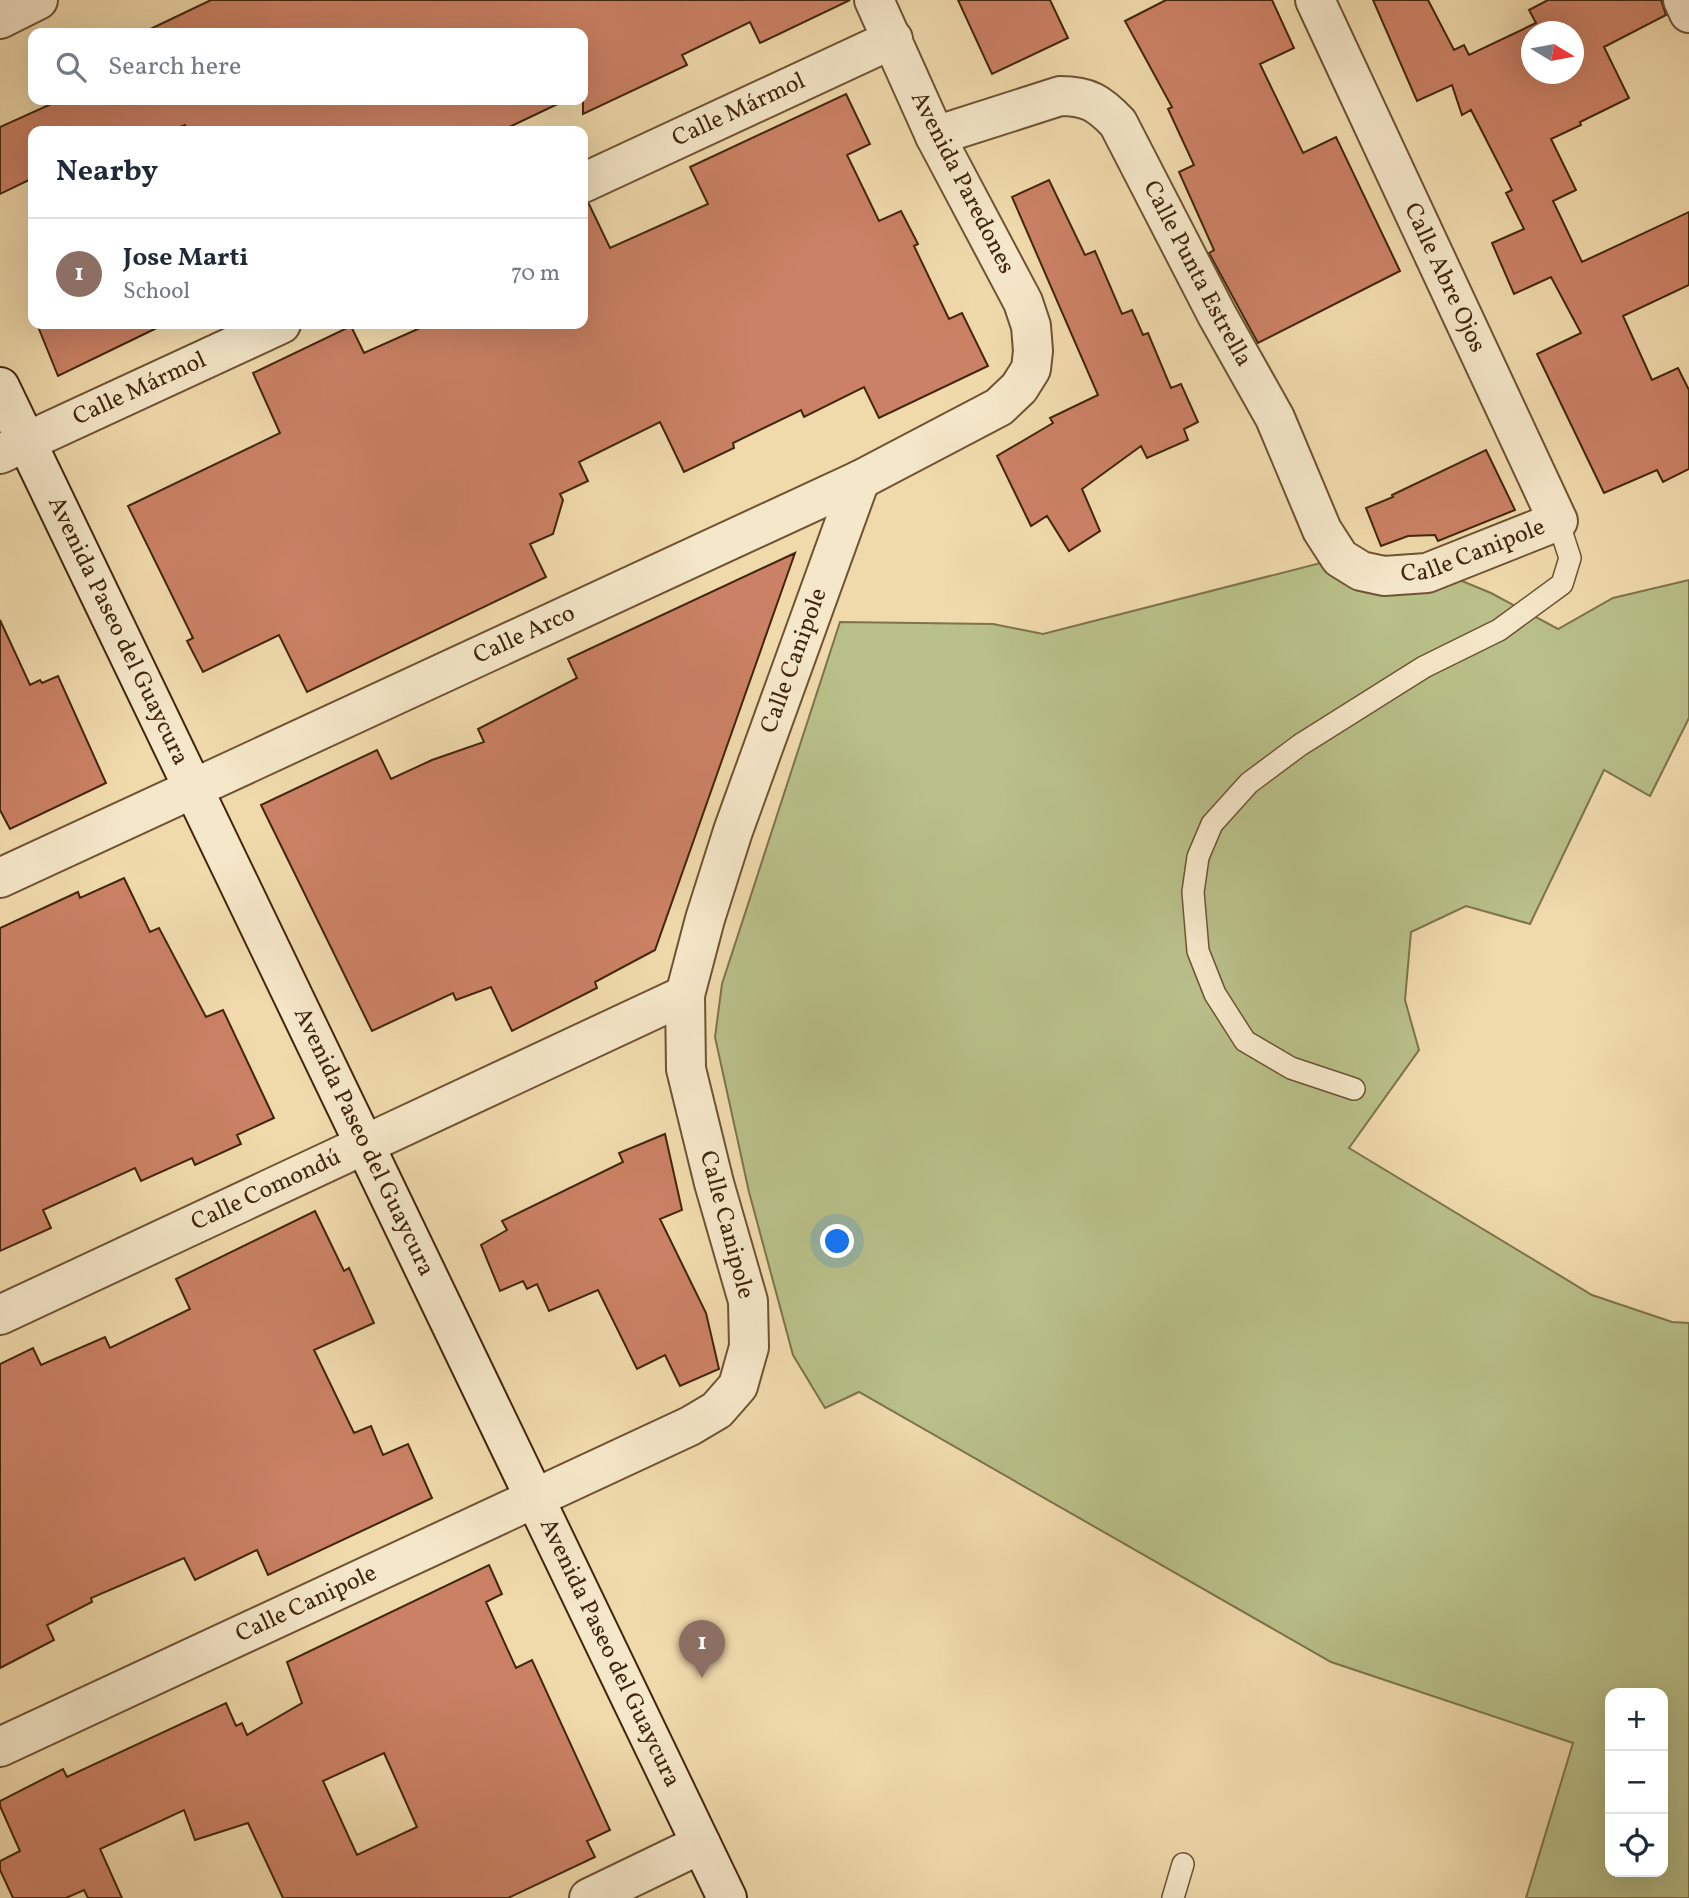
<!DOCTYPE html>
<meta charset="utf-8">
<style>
body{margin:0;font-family:Vollkorn,serif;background:#f6f6f7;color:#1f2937}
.controls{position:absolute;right:21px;bottom:21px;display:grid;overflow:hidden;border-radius:14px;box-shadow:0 7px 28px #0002}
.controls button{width:63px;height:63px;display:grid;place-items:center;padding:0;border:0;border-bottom:2px solid #e0e1e3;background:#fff;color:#1f2937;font:35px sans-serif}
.compass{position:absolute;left:1521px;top:21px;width:63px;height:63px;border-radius:50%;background:#fff;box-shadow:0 7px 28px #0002;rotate:100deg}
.you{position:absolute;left:838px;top:1242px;width:24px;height:24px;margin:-18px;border:5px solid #fff;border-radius:50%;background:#1a73e8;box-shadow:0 0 0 10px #1a73e833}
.badge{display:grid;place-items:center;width:46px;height:46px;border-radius:50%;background:#d93025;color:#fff;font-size:23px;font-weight:700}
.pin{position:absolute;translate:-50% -58px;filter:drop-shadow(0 2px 4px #0008)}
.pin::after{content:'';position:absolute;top:37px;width:24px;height:21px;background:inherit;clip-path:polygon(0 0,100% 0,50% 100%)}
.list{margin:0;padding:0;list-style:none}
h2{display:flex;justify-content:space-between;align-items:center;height:91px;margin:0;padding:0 28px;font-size:30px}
h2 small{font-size:23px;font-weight:400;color:#747a83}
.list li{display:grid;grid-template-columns:46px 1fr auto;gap:21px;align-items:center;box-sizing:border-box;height:112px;padding:0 28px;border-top:2px solid #e0e1e3}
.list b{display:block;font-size:26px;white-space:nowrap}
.list p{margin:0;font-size:23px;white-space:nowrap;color:#747a83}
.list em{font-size:23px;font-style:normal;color:#747a83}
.icon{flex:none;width:38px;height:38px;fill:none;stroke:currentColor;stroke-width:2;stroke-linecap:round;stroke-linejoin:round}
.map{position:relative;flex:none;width:1689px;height:1898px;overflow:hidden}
.search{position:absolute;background:#fff;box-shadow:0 7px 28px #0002;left:28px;top:28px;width:560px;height:77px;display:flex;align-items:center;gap:18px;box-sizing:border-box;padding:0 24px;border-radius:14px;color:#747a83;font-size:26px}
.panel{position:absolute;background:#fff;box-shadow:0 7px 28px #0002;left:28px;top:126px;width:560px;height:203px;border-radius:14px}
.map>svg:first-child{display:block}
.green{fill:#b9c089;stroke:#7e734a;stroke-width:2;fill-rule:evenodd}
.building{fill:#cb8165;stroke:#42260b;stroke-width:2;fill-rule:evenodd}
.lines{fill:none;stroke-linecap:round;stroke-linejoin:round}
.lane-casing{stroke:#6e5333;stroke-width:24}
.street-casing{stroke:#6e5333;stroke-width:42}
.secondary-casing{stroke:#42260b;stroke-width:42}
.lane{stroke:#f5e7c9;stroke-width:21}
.street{stroke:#f5e7c9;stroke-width:38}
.secondary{stroke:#f5e7c9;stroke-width:38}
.labels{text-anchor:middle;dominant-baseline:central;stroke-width:5;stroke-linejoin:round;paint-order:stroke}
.street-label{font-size:24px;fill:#42260b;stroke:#f5e7c9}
</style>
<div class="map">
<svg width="1689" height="1898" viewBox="0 0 1689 1898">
<rect width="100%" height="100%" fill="#f0daac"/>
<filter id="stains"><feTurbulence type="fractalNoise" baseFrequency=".00286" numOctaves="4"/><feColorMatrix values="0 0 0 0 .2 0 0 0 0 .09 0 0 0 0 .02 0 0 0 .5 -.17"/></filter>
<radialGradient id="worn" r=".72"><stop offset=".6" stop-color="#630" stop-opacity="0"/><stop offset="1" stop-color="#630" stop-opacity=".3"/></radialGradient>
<path class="green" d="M 1340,558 L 1462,581 L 1491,593 L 1558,629 L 1613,598 L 1689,580 L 1689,718 L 1650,796 L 1604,770 L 1530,924 L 1466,906 L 1411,932 L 1405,1000 L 1419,1050 L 1349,1148 L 1592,1295 L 1672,1322 L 1689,1323 L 1689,1898 L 1526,1898 L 1573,1743 L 1331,1662 L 859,1392 L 825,1408 L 793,1355 L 749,1192 L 715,1037 L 722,984 L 840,622 L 993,624 L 1043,634 ZM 1610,1693 L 1663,1693 L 1663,1872 L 1610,1872 Z"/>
<path class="building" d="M 211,0 L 850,0 L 760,43 L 750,22 L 682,55 L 687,65 L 583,114 L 583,33 L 142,33 Z
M 958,0 L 1050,0 L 1068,38 L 992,74 Z
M 1166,0 L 1272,0 L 1294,48 L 1260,64 L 1303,153 L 1336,137 L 1400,271 L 1258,343 L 1209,253 L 1214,250 L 1179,172 L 1194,165 L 1168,109 L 1172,107 L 1125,21 Z
M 1373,0 L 1428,0 L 1454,50 L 1464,45 L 1469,55 L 1536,23 L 1529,10 L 1548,0 L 1661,0 L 1666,15 L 1604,47 L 1629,98 L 1580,122 L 1581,125 L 1551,139 L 1576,190 L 1553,201 L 1582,262 L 1689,212 L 1689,285 L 1623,316 L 1652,380 L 1678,368 L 1689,390 L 1689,469 L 1663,482 L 1657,470 L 1604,493 L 1537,354 L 1581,333 L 1551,277 L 1514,294 L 1492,243 L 1524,229 L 1506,193 L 1512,190 L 1471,110 L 1462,115 L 1452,85 L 1417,101 ZM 1531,32 L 1573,32 L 1573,74 L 1531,74 Z
M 846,94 L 870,144 L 847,155 L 879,221 L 901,211 L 918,244 L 914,246 L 949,319 L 962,313 L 988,366 L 879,418 L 864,387 L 804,417 L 801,410 L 733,443 L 734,448 L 684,472 L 660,422 L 579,462 L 588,481 L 560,494 L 563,500 L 553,534 L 530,544 L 546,577 L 307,692 L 279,635 L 203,672 L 187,641 L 193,638 L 128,506 L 280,433 L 253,373 L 351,326 L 364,353 L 429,324 L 583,324 L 583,205 L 589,204 L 610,248 L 708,204 L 690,167 Z
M 60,100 L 566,100 L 501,131 L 188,131 L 185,125 L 170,131 L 33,131 L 33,178 L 0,194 L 0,127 Z
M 1049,180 L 1085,255 L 1095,251 L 1122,314 L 1132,310 L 1143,335 L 1148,333 L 1171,388 L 1181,384 L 1198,422 L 1184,429 L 1188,440 L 1147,458 L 1141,446 L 1082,489 L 1100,531 L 1069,551 L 1047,516 L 1031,526 L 997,456 L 1053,423 L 1050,418 L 1098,395 L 1012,197 Z
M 37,324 L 165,324 L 58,376 Z
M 1486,450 L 1515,510 L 1438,541 L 1435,535 L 1408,536 L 1381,546 L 1366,508 L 1393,497 L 1392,495 Z
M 795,553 L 655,950 L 595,982 L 597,988 L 512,1031 L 491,987 L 456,1000 L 453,993 L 372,1031 L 261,805 L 377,750 L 391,779 L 432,760 L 484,742 L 478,729 L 577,678 L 568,659 Z
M 0,620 L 30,685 L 40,680 L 42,683 L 58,676 L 106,783 L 10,829 L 0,810 Z
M 124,878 L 150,932 L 159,928 L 206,1017 L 223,1010 L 274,1118 L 237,1135 L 241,1144 L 195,1165 L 192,1158 L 141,1181 L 135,1168 L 43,1210 L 51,1228 L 0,1251 L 0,928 L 78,892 L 80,898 Z
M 665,1134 L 682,1210 L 660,1219 L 706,1313 L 719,1369 L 680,1386 L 665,1355 L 637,1369 L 598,1290 L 549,1311 L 537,1284 L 527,1289 L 523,1281 L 500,1291 L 481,1245 L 507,1230 L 502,1221 L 623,1162 L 619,1153 Z
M 315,1211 L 344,1271 L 349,1268 L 374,1323 L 314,1350 L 354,1433 L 371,1426 L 383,1455 L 408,1444 L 432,1498 L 268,1575 L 257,1550 L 195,1580 L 184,1558 L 91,1598 L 92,1602 L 47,1625 L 54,1640 L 0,1668 L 0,1364 L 33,1348 L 41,1365 L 105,1337 L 110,1348 L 190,1309 L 176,1279 Z
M 489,1565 L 502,1594 L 486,1602 L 516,1668 L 532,1660 L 610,1830 L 587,1841 L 595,1857 L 508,1898 L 283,1898 L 248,1823 L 195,1840 L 184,1810 L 100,1849 L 122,1898 L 88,1898 L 84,1890 L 66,1898 L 13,1898 L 0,1870 L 0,1861 L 20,1851 L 0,1806 L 0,1801 L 63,1769 L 67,1777 L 226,1703 L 236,1726 L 242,1723 L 247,1735 L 302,1703 L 287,1662 ZM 384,1753 L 417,1827 L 357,1855 L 323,1781 Z"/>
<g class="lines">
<g class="lane-casing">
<path id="lane" d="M 1354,1089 L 1291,1068 L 1245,1041 L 1215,994 L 1198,951 L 1193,892 L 1198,857 L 1212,824 L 1249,783 L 1300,745 L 1424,667 L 1499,630 L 1562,584 L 1570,558 L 1558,521
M 1173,1898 L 1183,1864"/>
</g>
<g class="street-casing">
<g id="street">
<path d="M 1683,0 L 1689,13"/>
<path d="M 0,19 L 38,0"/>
<path id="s1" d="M 935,136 L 1060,96 C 1088,96 1099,103 1118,123 L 1217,315 L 1275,418 L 1322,530 L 1340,558 L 1361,571 L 1384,576 L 1427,573 L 1558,521 L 1315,0"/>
<path id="s2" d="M 583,183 L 893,39"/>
<path id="s3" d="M 0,454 L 281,324"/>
<path id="s4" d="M 0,878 L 860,480 L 999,407 L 1019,388 L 1031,369 L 1033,351 L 1031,326 L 1023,302 L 935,136 L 874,0"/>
<path id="s5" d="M 0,1315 L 685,995"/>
<path id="s6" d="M 0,1747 L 690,1426 L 717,1410 L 738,1386 L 749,1347 L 748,1301 L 714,1183 L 686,1069 L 685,995 L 705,919 L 733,831 L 860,480"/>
<path d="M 589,1898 L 701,1844"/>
</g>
</g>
<g class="secondary-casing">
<g id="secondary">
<path id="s7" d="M 0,387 L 727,1898"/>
</g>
</g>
<use href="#lane" class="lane"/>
<use href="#street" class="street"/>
<use href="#secondary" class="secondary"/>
</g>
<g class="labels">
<g class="street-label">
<text stroke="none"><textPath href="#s2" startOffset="172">Calle Mármol</textPath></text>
<text transform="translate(962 183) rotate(63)">Avenida Paredones</text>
<text stroke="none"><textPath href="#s1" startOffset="368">Calle Punta Estrella</textPath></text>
<text transform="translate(1444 278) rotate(65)">Calle Abre Ojos</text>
<text stroke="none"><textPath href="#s3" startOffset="154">Calle Mármol</textPath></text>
<text stroke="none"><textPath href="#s1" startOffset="828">Calle Canipole</textPath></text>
<text stroke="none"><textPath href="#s7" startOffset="271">Avenida Paseo del Guaycura</textPath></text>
<text stroke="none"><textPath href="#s4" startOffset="578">Calle Arco</textPath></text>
<text stroke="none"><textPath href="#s6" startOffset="1577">Calle Canipole</textPath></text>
<text stroke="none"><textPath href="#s7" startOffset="838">Avenida Paseo del Guaycura</textPath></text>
<text stroke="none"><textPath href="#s5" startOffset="294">Calle Comondú</textPath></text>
<text transform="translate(726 1225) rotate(75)">Calle Canipole</text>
<text stroke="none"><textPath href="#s6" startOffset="338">Calle Canipole</textPath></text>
<text stroke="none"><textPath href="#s7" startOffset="1405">Avenida Paseo del Guaycura</textPath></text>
</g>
</g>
<rect width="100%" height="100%" filter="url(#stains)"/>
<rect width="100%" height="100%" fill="url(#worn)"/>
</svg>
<div class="controls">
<button>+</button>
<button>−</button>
<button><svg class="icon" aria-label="locate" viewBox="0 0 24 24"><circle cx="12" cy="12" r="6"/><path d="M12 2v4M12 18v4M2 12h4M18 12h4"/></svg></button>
</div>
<svg class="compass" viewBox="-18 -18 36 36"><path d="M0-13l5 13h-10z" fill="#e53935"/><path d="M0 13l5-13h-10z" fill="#747a83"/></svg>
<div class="you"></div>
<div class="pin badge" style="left:702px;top:1678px;background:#8d6e63">1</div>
<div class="search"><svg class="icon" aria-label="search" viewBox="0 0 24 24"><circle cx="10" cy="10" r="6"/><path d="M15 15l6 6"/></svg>Search here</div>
<section class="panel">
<h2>Nearby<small></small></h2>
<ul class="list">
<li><span class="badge" style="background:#8d6e63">1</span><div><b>Jose Marti</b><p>School</p></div><em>70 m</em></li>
</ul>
</section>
</div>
